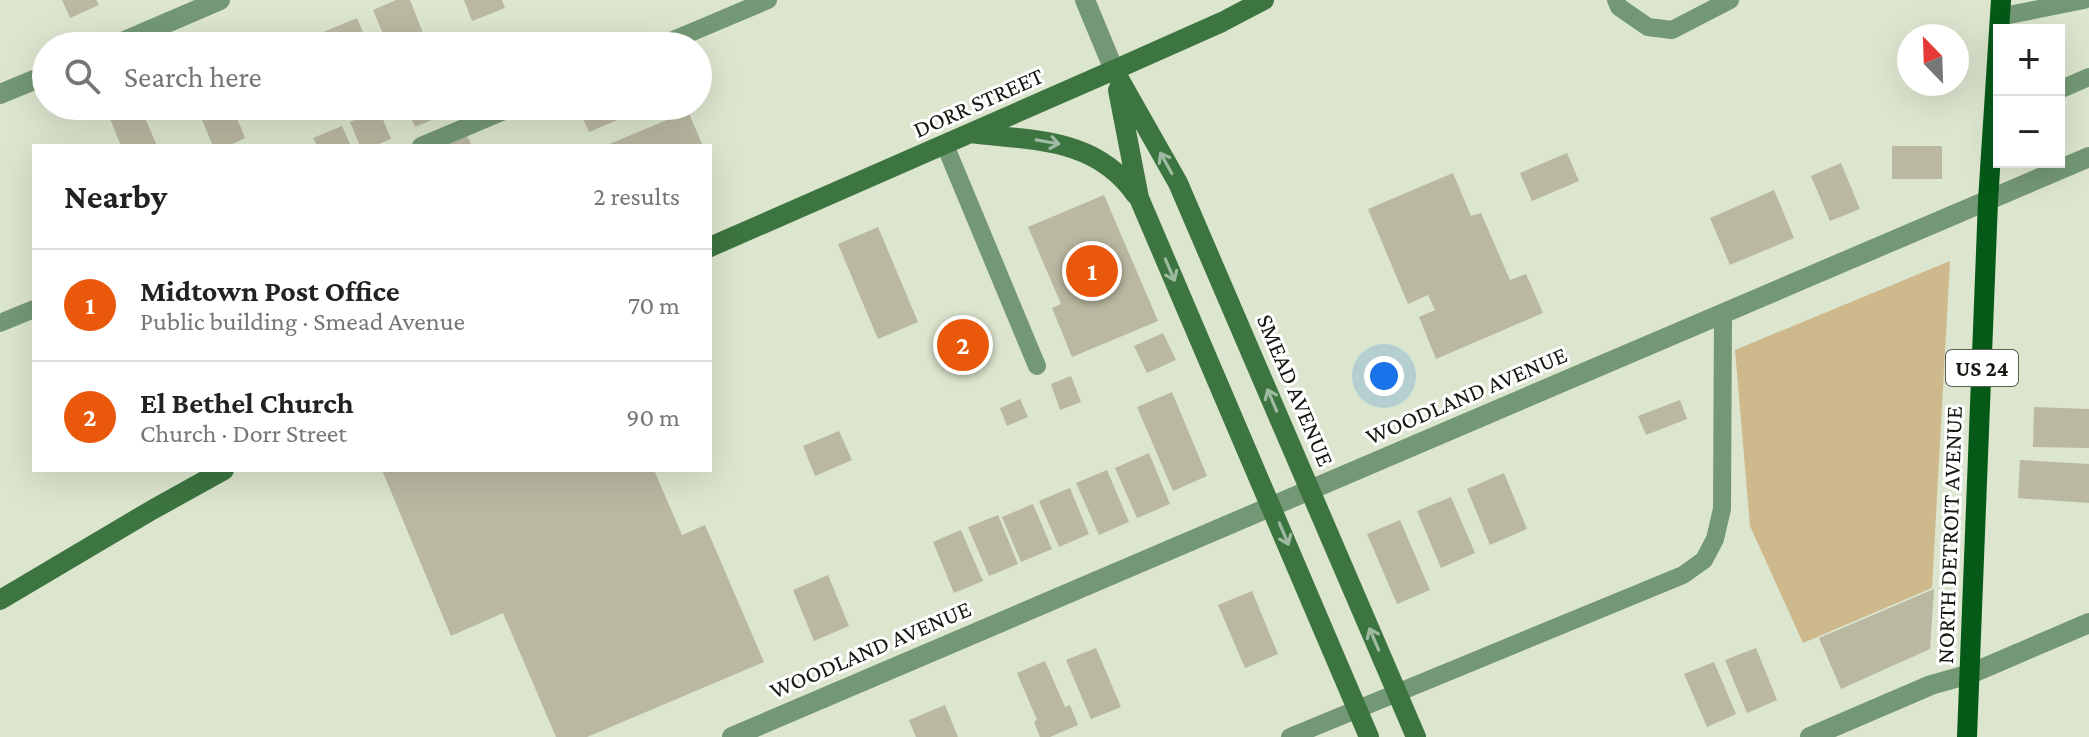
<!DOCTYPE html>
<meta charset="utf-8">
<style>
body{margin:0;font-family:"Crimson Pro",serif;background:#f2f2f2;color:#222}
.controls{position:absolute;right:24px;top:24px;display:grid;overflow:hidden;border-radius:0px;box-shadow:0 8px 32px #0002}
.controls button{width:72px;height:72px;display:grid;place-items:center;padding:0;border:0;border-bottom:2px solid #e0e0e0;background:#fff;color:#222;font:40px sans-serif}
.compass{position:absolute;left:1897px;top:24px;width:72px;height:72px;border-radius:50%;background:#fff;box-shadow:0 8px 32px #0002;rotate:337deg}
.you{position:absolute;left:1384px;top:376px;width:28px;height:28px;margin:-20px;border:6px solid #fff;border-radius:50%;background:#1a73e8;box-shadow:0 0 0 12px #1a73e833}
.badge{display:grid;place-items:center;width:52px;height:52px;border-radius:50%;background:#ea580c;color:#fff;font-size:26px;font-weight:700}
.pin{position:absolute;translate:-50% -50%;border:4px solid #fff;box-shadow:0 2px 8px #0006}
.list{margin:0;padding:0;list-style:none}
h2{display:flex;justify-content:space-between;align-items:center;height:104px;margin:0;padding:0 32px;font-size:34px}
h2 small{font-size:26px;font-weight:400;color:#767676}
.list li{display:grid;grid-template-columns:52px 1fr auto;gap:24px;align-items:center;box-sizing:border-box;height:112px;padding:0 32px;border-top:2px solid #e0e0e0}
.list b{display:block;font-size:30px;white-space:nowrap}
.list p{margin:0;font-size:26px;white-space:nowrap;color:#767676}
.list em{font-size:26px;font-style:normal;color:#767676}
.icon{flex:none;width:44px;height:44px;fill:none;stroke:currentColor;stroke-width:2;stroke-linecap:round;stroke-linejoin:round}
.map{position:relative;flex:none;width:2089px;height:737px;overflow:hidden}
.search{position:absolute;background:#fff;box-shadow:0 8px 32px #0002;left:32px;top:32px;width:680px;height:88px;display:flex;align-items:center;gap:20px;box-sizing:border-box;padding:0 28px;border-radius:44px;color:#767676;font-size:30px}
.panel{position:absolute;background:#fff;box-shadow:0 8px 32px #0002;left:32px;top:144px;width:680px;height:328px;border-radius:0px}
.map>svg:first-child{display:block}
.green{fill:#ceb98d}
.building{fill:#bab8a1}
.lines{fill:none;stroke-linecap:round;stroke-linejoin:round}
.lane{stroke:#749875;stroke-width:18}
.street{stroke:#749875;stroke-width:20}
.secondary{stroke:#3d7540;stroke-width:20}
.primary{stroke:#055a17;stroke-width:20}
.oneway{stroke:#9ebaa0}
.labels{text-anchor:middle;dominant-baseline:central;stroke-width:6;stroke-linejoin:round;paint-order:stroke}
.shield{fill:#fff;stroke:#5c5e58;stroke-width:2}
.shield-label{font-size:22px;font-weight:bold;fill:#161911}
.street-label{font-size:24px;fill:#161911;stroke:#fff}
</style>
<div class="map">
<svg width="2089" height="737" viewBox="0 0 2089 737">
<rect width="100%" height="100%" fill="#dce5ce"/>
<path class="green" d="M 1950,261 L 1932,588 L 1803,643 L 1750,526 L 1735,350 Z"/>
<path class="building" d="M 62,0 L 96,0 L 99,5 L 70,18 Z
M 396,0 L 410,0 L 427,43 L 419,46 L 388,46 L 373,10 Z
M 464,0 L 502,0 L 505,8 L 472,21 Z
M 357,18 L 369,46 L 328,46 L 323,32 Z
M 306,39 L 309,46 L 289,46 Z
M 114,106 L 140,106 L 157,146 L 121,146 L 106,109 Z
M 196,106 L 232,106 L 245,138 L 228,146 L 213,146 Z
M 406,106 L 440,106 L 444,115 L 415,127 Z
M 577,106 L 651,106 L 589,132 Z
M 379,110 L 391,139 L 374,146 L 360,146 L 350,122 Z
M 688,111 L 703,146 L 605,146 Z
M 342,126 L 351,146 L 317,146 L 313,138 Z
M 467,136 L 472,146 L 444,146 Z
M 1892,146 L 1942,146 L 1942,179 L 1892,179 Z
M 1567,153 L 1579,181 L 1532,201 L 1520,173 Z
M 1841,163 L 1860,209 L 1830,221 L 1811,176 Z
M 1453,173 L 1471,216 L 1481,213 L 1510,280 L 1526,274 L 1543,313 L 1436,359 L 1419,317 L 1435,310 L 1428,295 L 1408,304 L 1368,209 Z
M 1774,190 L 1794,238 L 1730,265 L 1710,218 Z
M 1104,195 L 1158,321 L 1072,357 L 1052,308 L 1061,304 L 1028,227 Z
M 878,227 L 918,322 L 878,339 L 838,244 Z
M 1163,333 L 1176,360 L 1147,373 L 1134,346 Z
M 1071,376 L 1081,402 L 1060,410 L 1051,384 Z
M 1172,392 L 1207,476 L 1173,491 L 1137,407 Z
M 1020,399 L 1028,417 L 1007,426 L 1000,408 Z
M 1680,400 L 1687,419 L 1646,435 L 1638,416 Z
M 2034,407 L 2089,409 L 2089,448 L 2033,447 Z
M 839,431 L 852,460 L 815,476 L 803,446 Z
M 1149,453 L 1170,504 L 1137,518 L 1115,468 Z
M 2020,460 L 2089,464 L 2089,503 L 2018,498 Z
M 382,470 L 654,470 L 682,535 L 705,525 L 764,662 L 587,737 L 556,737 L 503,613 L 451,636 Z
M 1107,470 L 1129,522 L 1099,535 L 1076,483 Z
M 1504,473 L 1527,529 L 1490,545 L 1467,489 Z
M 1070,488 L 1089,534 L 1059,547 L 1039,501 Z
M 1451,497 L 1475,553 L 1441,568 L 1417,511 Z
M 1033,504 L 1052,549 L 1021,562 L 1002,517 Z
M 998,515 L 1018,564 L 989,576 L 968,527 Z
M 1400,520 L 1430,590 L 1397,604 L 1367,534 Z
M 961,530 L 983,581 L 954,593 L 933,542 Z
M 828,575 L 849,626 L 814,641 L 793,590 Z
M 1934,589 L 1930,649 L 1841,689 L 1819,638 Z
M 1252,591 L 1278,654 L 1245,668 L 1218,605 Z
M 1096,648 L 1121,707 L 1091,719 L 1066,660 Z
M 1756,648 L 1777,700 L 1747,713 L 1725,660 Z
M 1045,661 L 1065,707 L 1070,705 L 1078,725 L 1050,737 L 1040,737 L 1034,722 L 1037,720 L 1017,673 Z
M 1714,662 L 1736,714 L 1707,727 L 1684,674 Z
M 945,705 L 958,737 L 916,737 L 909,720 Z"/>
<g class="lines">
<path class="lane" d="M 1616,0 L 1619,7 L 1648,27 L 1672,30 L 1730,0
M 1999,17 L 2084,0
M 659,46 L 768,0
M 2059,90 L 2089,77
M 945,145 L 1037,366
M 421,146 L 516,106
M 0,323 L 34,309
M 1290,737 L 1683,575 L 1704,560 L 1715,539 L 1722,509 L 1723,314"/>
<path class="street" d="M 1085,0 L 1114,70
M 113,46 L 220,0
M 0,94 L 46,75
M 732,737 L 2089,157
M 1810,737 L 1931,685 L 1970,674 L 2089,623"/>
<path class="secondary" d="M 1114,70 L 1178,183 L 1416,737
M 1118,90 L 1139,198 L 1369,737
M 971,133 C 1033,141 1096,137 1136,195
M 710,247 L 1114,70 L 1222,22 L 1264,0
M 0,600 L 152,510 L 224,470"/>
<path class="primary" d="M 1967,737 L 1988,201 L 2001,0"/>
</g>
<defs><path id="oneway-shaft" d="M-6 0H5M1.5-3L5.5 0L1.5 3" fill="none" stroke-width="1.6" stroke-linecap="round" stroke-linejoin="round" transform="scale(2)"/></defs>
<g class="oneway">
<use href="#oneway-shaft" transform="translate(1048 142) rotate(10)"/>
<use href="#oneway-shaft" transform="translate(1166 163) rotate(-119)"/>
<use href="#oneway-shaft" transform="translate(1170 270) rotate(67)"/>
<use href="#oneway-shaft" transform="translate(1272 400) rotate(-113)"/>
<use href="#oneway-shaft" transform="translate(1284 534) rotate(67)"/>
<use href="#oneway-shaft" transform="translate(1374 639) rotate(-113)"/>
</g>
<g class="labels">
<rect class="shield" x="1946" y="350" width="72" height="36" rx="6"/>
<g class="shield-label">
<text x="1982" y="368">US 24</text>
</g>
<g class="street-label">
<text transform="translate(978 102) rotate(-24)">DORR STREET</text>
<text transform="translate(1296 390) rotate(67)">SMEAD AVENUE</text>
<text transform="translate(1466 395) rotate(-23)">WOODLAND AVENUE</text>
<text transform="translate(1949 535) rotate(-88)">NORTH DETROIT AVENUE</text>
<text transform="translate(870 649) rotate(-23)">WOODLAND AVENUE</text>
</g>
</g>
</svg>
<div class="controls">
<button>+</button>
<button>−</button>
</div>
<svg class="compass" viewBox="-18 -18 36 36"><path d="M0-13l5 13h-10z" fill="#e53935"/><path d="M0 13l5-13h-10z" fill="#767676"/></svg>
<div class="you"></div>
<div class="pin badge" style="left:1092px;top:271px">1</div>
<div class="pin badge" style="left:963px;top:345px">2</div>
<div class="search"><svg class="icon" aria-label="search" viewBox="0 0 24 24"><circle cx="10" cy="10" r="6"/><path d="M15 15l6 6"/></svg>Search here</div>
<section class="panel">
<h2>Nearby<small>2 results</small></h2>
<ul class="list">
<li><span class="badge">1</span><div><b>Midtown Post Office</b><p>Public building · Smead Avenue</p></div><em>70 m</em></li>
<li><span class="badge">2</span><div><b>El Bethel Church</b><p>Church · Dorr Street</p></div><em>90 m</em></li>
</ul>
</section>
</div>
